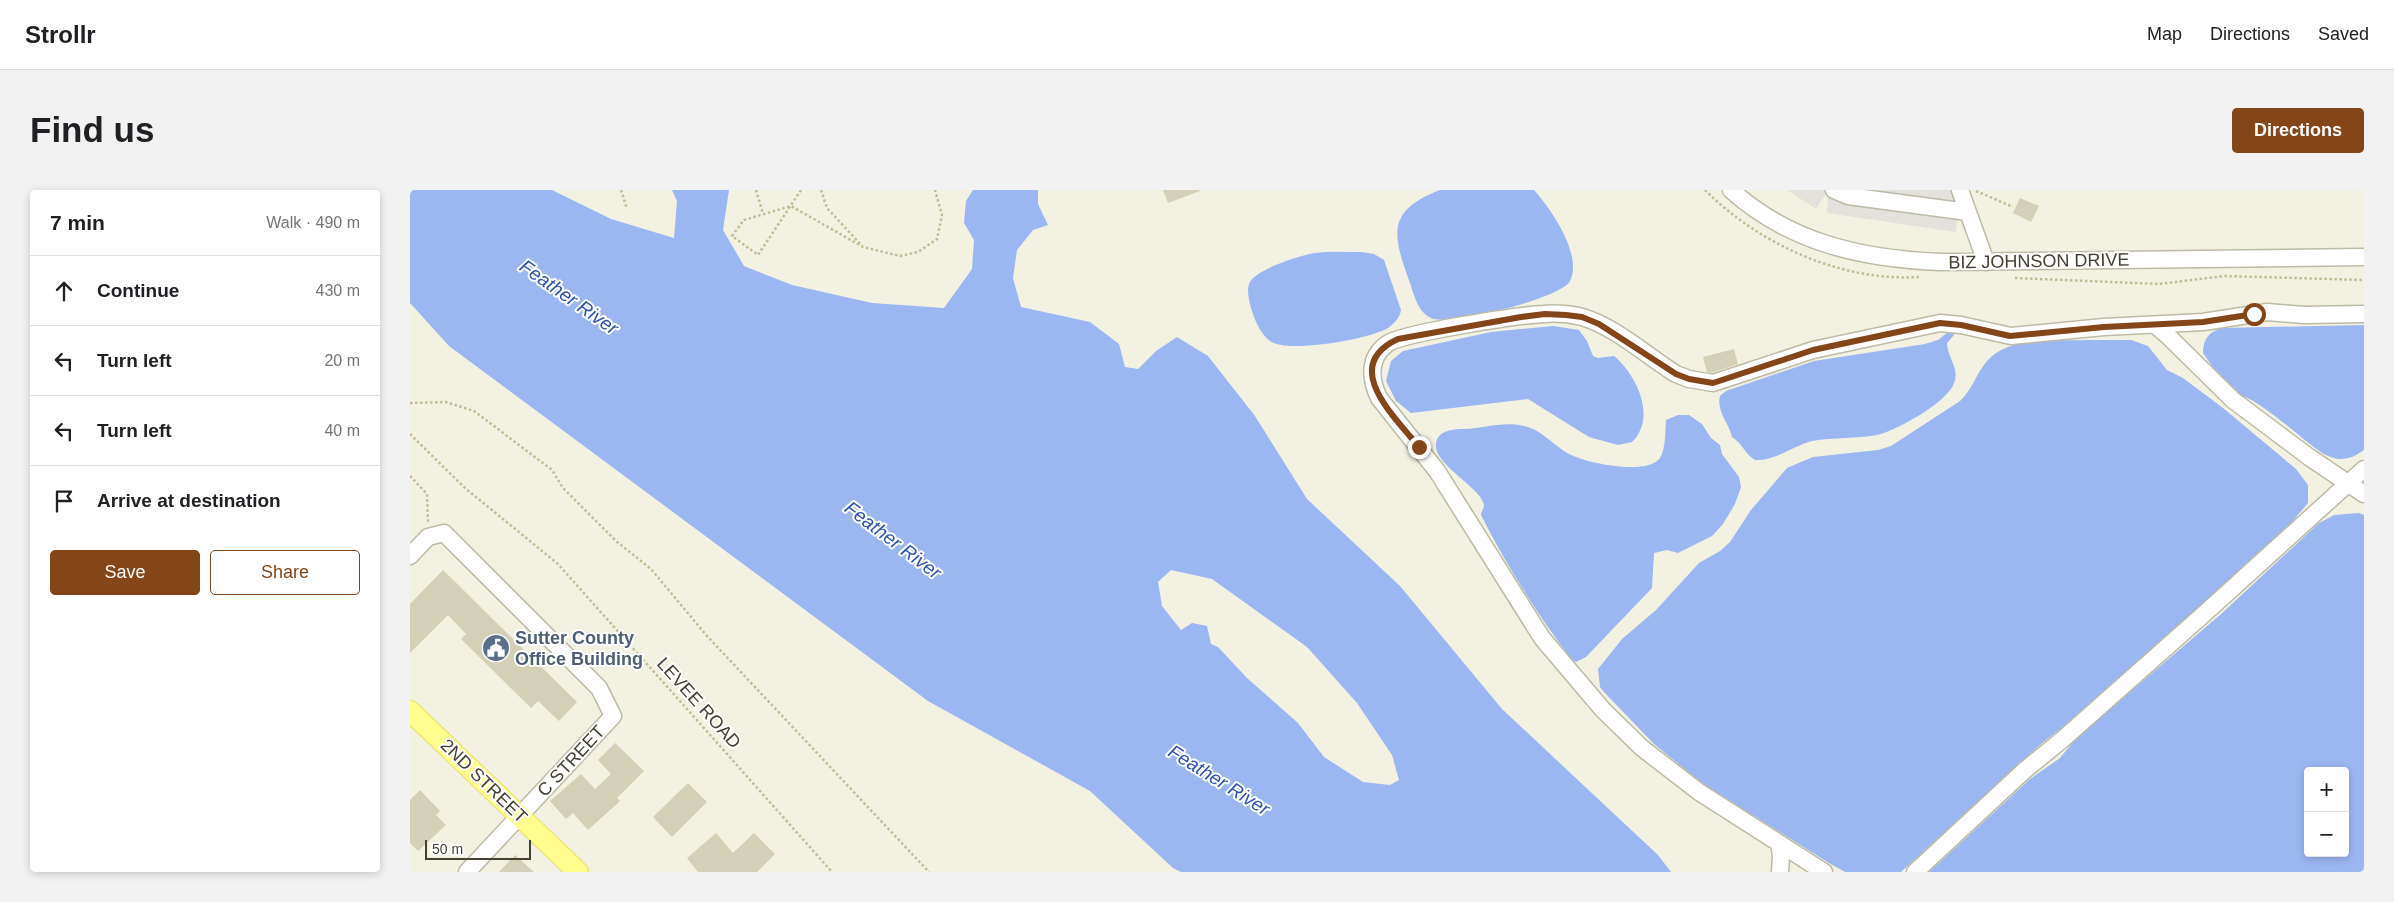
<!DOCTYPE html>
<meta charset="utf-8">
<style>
body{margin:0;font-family:Arial,sans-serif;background:#f2f2f2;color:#202124}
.controls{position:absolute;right:15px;bottom:15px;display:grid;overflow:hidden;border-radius:5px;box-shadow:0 2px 8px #0003}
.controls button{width:45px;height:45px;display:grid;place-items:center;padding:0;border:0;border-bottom:1px solid #e0e0e0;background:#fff;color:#202124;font:25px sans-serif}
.scale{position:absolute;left:15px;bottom:12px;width:106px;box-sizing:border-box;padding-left:5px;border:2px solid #444133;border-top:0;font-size:14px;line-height:18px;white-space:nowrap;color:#444133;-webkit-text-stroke:4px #fff;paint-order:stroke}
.stop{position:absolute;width:15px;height:15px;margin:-11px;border:4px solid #844519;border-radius:50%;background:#fff}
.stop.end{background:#844519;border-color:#fff;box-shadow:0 1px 5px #0008}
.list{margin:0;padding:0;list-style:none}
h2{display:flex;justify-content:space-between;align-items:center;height:65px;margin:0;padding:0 20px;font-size:21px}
h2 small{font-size:16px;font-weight:400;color:#757577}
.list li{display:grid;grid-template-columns:32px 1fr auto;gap:15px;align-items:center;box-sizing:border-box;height:70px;padding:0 20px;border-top:1px solid #e0e0e0}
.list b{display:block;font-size:19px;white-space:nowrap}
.list em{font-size:16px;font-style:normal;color:#757577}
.actions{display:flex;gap:10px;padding:15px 20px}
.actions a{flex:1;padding:11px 0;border:1px solid #844519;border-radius:5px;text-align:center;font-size:18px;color:#844519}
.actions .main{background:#844519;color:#fff}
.icon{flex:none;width:28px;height:28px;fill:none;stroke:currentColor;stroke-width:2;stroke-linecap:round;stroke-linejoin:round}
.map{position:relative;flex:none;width:1954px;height:682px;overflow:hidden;border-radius:5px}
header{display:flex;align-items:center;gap:30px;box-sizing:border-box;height:70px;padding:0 25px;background:#fff;border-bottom:1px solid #e0e0e0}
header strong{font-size:24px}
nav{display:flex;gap:28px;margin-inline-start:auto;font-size:18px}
.intro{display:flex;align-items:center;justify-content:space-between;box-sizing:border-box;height:120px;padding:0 30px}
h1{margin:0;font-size:35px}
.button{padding:12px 22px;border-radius:5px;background:#844519;color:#fff;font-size:18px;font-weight:700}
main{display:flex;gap:30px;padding:0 30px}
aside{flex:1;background:#fff;border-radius:5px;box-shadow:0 2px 8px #0003}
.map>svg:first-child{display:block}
.parking{fill:#e2e1db}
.water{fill:#9bb7f2;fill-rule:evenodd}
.building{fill:#d4d0b7}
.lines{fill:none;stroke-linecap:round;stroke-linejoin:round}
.minor-casing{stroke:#bdbba5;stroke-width:19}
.major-casing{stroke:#e7e25b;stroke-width:22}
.path{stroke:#c0bc96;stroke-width:2.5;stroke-dasharray:2.5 2.5;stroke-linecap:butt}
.minor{stroke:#fff;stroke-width:16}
.major{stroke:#fffd8e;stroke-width:20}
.route{stroke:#844519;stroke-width:6}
.labels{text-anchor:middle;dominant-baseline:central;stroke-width:4;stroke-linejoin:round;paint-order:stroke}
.street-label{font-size:18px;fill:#444133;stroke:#fff}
.service-label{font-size:18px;font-weight:bold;fill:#4e5e75;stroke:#fff;text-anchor:start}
.water-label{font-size:19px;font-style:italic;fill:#2954b2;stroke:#fff}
</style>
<header>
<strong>Strollr</strong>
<nav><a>Map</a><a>Directions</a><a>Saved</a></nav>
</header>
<div class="intro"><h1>Find us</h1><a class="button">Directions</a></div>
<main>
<aside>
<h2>7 min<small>Walk · 490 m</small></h2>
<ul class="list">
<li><svg class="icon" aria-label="ahead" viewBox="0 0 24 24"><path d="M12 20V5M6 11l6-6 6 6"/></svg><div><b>Continue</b></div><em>430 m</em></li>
<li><svg class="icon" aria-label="left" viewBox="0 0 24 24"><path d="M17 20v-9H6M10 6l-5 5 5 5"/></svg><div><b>Turn left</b></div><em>20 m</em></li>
<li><svg class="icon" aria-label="left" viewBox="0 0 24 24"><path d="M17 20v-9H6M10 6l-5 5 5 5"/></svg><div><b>Turn left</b></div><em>40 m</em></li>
<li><svg class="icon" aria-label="arrive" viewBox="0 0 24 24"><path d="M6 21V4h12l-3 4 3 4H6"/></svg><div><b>Arrive at destination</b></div></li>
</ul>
<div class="actions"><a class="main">Save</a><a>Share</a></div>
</aside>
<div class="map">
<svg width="1954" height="682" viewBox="0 0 1954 682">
<rect width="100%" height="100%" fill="#f2f1e2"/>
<path class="parking" d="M 1377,0 L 1557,0 L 1566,24 L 1547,30 L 1546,42 L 1417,23 L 1418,4 L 1416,3 L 1406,19 Z"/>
<path class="water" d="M 0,0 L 142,0 L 201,29 L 264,48 L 267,11 L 262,0 L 319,0 L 313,40 L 334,76 L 382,95 L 462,113 L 534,118 L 562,79 L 564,50 L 554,33 L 556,11 L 563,0 L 628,0 L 628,14 L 638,35 L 623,40 L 607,60 L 603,88 L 611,117 L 680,132 L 709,154 L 715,177 L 728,179 L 746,161 L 767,147 L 798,166 L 845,226 L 897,309 L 990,396 L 1092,519 L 1248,665 L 1261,682 L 771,682 L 763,678 L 680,601 L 518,511 L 39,156 L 0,113 ZM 761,380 L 802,389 L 897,457 L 947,513 L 982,565 L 989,590 L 980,595 L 953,592 L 914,567 L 888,533 L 837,488 L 808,457 L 801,454 L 797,436 L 782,433 L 771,440 L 752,416 L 748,392 Z
M 1030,0 L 1124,0 C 1141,19 1173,65 1160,91 C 1152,108 1038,137 1021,128 C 1008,122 1004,105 1000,93 C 983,46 975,21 1030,0 Z
M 951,62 L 964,64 L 974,70 L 991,120 C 990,127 985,133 978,138 C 960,149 877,164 860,151 C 850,144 844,128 841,118 C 839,110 836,99 840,92 C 847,79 891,65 905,63 C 920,61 936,62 951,62 Z
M 1954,135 L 1954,260 C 1940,270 1929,272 1914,264 C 1895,253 1842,201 1824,205 L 1823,198 L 1820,195 L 1817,198 L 1793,163 C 1793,149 1799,141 1813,138 Z
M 1143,136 L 1169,140 L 1177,151 L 1183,166 L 1188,168 L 1204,166 C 1227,185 1247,228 1222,252 L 1208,255 L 1179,247 L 1118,209 L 1001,223 L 986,211 L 976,191 L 981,171 L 993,161 L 1081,142 Z
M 1538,142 L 1543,142 L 1544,145 L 1537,153 C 1537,167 1550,178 1544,193 C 1538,212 1486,241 1467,245 C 1446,249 1424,247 1402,251 C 1383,256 1365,271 1345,270 C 1335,264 1332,253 1322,247 C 1319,233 1306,221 1310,206 L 1316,201 L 1404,171 L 1515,154 L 1528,150 Z
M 1678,150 L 1721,150 L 1738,156 L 1757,180 L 1773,188 L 1813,218 L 1886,279 L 1898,295 L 1898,313 L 1876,339 L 1814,396 L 1672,522 L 1631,554 L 1491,682 L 1435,682 L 1419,673 L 1293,594 L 1244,554 L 1193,501 L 1190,497 L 1188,479 L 1212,449 L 1246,420 L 1289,373 L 1310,361 L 1320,352 L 1341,320 L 1377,278 L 1403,267 L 1468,260 L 1481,256 L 1550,211 C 1563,199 1566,183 1578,170 C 1599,146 1649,151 1678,150 Z
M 1268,225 L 1279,225 L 1292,234 L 1301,248 L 1310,255 L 1312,264 L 1329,287 L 1331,297 L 1325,314 L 1313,334 L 1302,346 L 1268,363 L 1257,360 L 1244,363 L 1242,398 L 1176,467 L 1166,472 L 1162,470 C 1128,425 1097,377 1071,325 C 1071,321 1074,319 1074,315 C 1071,297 1022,274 1026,253 C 1028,240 1044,239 1054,239 C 1076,238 1096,230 1118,237 C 1134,242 1144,256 1159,264 C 1176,273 1237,286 1250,268 C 1256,258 1255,242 1256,230 Z
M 1949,323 L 1954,325 L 1954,682 L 1519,682 L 1620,589 L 1650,568 L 1667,547 L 1810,425 L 1909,333 L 1924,325 ZM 1898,581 L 1935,581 L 1935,663 L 1898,663 Z"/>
<path class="building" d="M 753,0 L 790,0 L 790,1 L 758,13 Z
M 1610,8 L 1629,16 L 1621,32 L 1603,23 Z
M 1324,159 L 1328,174 L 1301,183 L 1297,182 L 1293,167 Z
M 33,380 L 167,512 L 149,531 L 128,511 L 121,518 L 51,449 L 56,444 L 38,425 L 0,463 L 0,414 Z
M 205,553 L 234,581 L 207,608 L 210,611 L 178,640 L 163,623 L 156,629 L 140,611 L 171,584 L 185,599 L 201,584 L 188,570 Z
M 278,593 L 297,612 L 262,647 L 243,627 Z
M 10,600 L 30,621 L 26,625 L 36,635 L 8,661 L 0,653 L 0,610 Z
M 306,643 L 323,663 L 344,643 L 365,664 L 347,682 L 288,682 L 277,668 Z
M 105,665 L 124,682 L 89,682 Z"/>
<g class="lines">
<g class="minor-casing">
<path id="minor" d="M 1321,0 C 1380,53 1453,69 1530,72 L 1954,67
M 1424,0 L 1438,6 L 1558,22
M 1550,0 L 1576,72
M 1745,135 L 1759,147 L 1823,210 L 1899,267 L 1954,304
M 0,366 L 18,347 L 34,343 L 189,498 L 203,526 L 57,682
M 1369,653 L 1371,666 L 1370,682
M 1414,682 L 1289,602 L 1232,558 L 1193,520 L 1132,448 L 1027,281 L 969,208 C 960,189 958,168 977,154 C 991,143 1111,125 1134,124 C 1146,123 1160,124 1172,127 C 1204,136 1237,166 1266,184 L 1279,189 L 1303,193 L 1403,160 L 1530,133 L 1551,135 L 1601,146 L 1694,137 L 1793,132 L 1857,122 L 1894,125 L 1954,124
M 1505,682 L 1615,580 L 1653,549 L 1794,424 L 1954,279"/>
</g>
<g class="major-casing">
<path id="major" d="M 0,521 L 168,682"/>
</g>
<path class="path" d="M 211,0 L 217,19
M 346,0 L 353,24
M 391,0 L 348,65 L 322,46 L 334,30 L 381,16 L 453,57
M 411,0 L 417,18 L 453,57 L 490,66 L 508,62 L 527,49 L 532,25 L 525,0
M 1295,0 C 1350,55 1432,92 1510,87
M 1566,1 L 1603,17
M 1605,88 L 1749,94 L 1814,86 L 1954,90
M 0,213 L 36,212 L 64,221 L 142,280 L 153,298 L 206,351 L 241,379 L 297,446 L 519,682
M 0,244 L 55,298 L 148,374 L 422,682
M 0,286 L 17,304 L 18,333"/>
<use href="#minor" class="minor"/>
<use href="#major" class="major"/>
</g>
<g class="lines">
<path class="route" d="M 1009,257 C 985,227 929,176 988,149 L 1111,127 L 1135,124 L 1156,125 L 1172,127 L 1189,134 L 1266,184 L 1279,189 L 1303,193 L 1403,160 L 1530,133 L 1551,135 L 1600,146 L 1694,137 L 1793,132 L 1844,124"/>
</g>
<defs>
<g id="civic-disc" transform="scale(1.4375)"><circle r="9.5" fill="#5c6f8a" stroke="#fff"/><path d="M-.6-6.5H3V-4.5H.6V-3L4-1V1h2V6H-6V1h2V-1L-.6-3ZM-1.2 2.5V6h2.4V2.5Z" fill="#fff"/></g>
</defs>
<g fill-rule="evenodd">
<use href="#civic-disc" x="86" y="458"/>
</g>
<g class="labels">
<g class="street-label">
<text transform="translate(1629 71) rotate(-1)">BIZ JOHNSON DRIVE</text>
<text transform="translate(289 513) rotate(48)">LEVEE ROAD</text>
<text transform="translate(161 571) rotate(-47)">C STREET</text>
<text transform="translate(74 591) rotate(44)">2ND STREET</text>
</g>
<g class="service-label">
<text x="105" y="448">Sutter County<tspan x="105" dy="21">Office Building</tspan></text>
</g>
<g class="water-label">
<text transform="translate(159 107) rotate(35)">Feather River</text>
<text transform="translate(483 350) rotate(37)">Feather River</text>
<text transform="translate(809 590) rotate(32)">Feather River</text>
</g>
</g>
</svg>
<div class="controls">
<button>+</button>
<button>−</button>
</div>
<div class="scale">50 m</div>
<div class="stop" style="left:1844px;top:124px"></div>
<div class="stop end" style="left:1009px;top:257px"></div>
</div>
</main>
